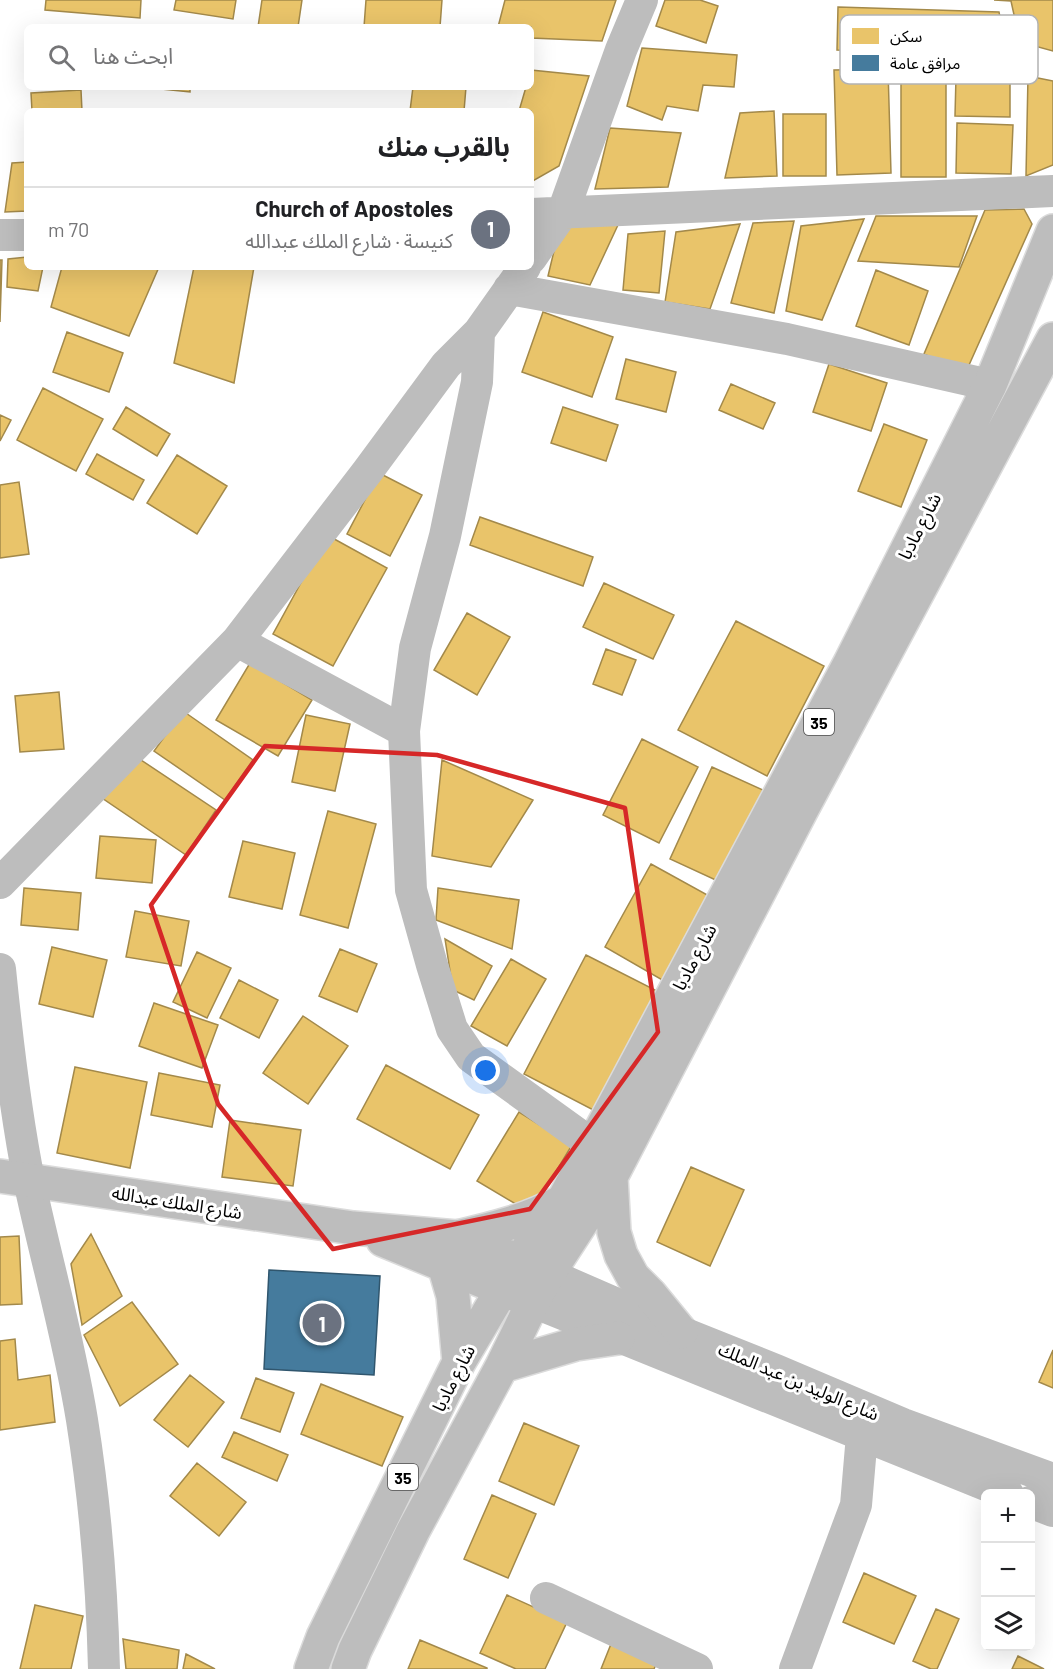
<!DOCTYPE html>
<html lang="ar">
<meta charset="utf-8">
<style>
body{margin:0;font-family:Barlow,"Noto Sans Arabic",sans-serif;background:#f2f2f2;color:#202124;direction:rtl}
.controls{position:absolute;right:18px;bottom:18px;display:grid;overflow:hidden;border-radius:9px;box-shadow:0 6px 24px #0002}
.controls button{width:54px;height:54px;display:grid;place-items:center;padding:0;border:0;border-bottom:2px solid #e0e0e0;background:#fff;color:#202124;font:30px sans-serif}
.you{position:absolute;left:486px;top:1071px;width:21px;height:21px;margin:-15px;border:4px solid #fff;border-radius:50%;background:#1a73e8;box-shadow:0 0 0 9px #1a73e833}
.badge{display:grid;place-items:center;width:39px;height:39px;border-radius:50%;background:#595959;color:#fff;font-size:20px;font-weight:700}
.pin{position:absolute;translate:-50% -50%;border:3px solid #fff;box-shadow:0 2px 6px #0006}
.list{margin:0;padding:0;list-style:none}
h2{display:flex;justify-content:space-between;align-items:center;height:78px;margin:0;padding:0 24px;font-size:26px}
h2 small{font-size:20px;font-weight:400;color:#757577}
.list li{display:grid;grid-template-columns:39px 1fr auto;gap:18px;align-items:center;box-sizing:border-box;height:84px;padding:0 24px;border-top:2px solid #e0e0e0}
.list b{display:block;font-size:22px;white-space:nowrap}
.list p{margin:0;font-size:20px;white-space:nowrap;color:#757577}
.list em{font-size:20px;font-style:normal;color:#757577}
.icon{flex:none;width:33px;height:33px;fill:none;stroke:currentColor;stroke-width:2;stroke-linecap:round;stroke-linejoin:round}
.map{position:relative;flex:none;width:1053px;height:1669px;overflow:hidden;direction:ltr}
.search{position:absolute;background:#fff;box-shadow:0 6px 24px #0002;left:24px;top:24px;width:510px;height:66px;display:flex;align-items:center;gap:15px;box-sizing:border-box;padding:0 21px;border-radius:9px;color:#757577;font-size:22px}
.panel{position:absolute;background:#fff;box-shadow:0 6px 24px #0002;left:24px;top:108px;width:510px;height:162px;border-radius:9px;direction:rtl}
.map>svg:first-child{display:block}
.homes{fill:#e9c46a;stroke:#a3894a;stroke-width:1.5}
.public{fill:#457b9d;stroke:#30566e;stroke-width:1.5}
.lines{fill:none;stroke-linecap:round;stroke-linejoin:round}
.major-casing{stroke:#dbdbdb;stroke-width:36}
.minor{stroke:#bdbdbd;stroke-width:32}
.major{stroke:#bdbdbd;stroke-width:33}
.marked{fill:none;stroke:#d62828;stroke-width:4.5;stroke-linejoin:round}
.labels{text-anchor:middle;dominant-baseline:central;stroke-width:6;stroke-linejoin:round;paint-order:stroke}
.shield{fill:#fff;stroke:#4c4c4c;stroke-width:1.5}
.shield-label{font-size:16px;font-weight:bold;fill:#000}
.street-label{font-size:18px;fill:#000;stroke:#fff}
.key{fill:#fff;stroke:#b2b2b2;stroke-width:1.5}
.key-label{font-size:16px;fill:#000}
</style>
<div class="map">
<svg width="1053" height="1669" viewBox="0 0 1053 1669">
<rect width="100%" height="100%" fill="#fff"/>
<path class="homes" d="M 46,0 L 141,0 L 140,18 L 45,10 Z
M 176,0 L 236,0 L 233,19 L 174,10 Z
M 262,0 L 302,0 L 298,27 L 258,27 Z
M 366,0 L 442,0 L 440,27 L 364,27 Z
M 505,0 L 616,0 L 602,41 L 531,38 L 531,27 L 498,27 Z
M 665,0 L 700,0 L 718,6 L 706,43 L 656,26 Z
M 994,0 L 1053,0 L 1053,51 L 1020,42 L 1011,1 Z
M 838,7 L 999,12 L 1008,55 L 837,50 Z
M 642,48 L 737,55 L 734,87 L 703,85 L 698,111 L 667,106 L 662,120 L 627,106 Z
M 888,69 L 891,173 L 837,175 L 834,70 Z
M 531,70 L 589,76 L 559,166 L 531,182 L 531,111 L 519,111 L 526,87 L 531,87 Z
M 901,73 L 946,73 L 946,177 L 901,177 Z
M 1028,76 L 1053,81 L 1053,165 L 1026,176 Z
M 956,77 L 1010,78 L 1010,117 L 955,116 Z
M 141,87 L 190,87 L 190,92 Z
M 413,87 L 466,87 L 464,111 L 410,111 Z
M 81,90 L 82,111 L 32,111 L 31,93 Z
M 774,111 L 777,176 L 725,178 L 740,113 Z
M 783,114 L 826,114 L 826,176 L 783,176 Z
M 957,123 L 1013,125 L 1011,174 L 956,173 Z
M 610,128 L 681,133 L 668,187 L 595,189 Z
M 27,162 L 27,211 L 5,212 L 12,163 Z
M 1024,209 L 1032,224 L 965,374 L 924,354 L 985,210 Z
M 876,216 L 977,216 L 959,267 L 858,261 Z
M 864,219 L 822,320 L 786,311 L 801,226 Z
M 794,221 L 774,313 L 731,303 L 753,223 Z
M 740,224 L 710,309 L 665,302 L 676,232 Z
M 618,225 L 590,285 L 548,276 L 560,226 Z
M 665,231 L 659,293 L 623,290 L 628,234 Z
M 27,257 L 27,267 L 43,267 L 38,291 L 7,287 L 8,259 Z
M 0,260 L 2,260 L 0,322 Z
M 62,267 L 159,267 L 129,336 L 51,307 Z
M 194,267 L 254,267 L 234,383 L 174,363 Z
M 876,270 L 928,291 L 909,345 L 856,326 Z
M 543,312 L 613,337 L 592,397 L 522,372 Z
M 67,332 L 123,353 L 109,392 L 53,372 Z
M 626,359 L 676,372 L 666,412 L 616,399 Z
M 829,364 L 887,383 L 871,431 L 813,412 Z
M 731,384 L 775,403 L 763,429 L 719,410 Z
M 43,388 L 103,419 L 76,471 L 17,440 Z
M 126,407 L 170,434 L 157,456 L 113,429 Z
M 563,407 L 618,425 L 606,461 L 551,443 Z
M 0,415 L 11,420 L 0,441 Z
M 884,424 L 927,440 L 901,507 L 858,491 Z
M 97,454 L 144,480 L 133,500 L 86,474 Z
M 177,455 L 227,486 L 197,534 L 147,503 Z
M 379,473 L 422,495 L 390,556 L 347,534 Z
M 19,482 L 29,554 L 0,558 L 0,485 Z
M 480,517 L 593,557 L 583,586 L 470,545 Z
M 327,535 L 387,568 L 333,666 L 273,634 Z
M 604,583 L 674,615 L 653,659 L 583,627 Z
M 467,613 L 510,637 L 477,695 L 434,670 Z
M 736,621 L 824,666 L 767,776 L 678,730 Z
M 606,649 L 636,660 L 622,695 L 593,684 Z
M 250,663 L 312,700 L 278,756 L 216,720 Z
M 59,692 L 64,749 L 20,752 L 15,696 Z
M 183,711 L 253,760 L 225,800 L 154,751 Z
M 306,715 L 350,724 L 335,791 L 292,782 Z
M 642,739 L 698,767 L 659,843 L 603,815 Z
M 132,754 L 216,810 L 186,855 L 102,798 Z
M 442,760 L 533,800 L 491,867 L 432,856 Z
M 712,767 L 763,790 L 720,882 L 670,859 Z
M 328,811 L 376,824 L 348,928 L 300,915 Z
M 100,836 L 156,840 L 152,883 L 96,878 Z
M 243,841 L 295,853 L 282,909 L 229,897 Z
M 651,864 L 711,897 L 664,981 L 605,947 Z
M 24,888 L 81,893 L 78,930 L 21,925 Z
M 438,888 L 519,900 L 512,949 L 436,920 Z
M 135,911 L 189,921 L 181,966 L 126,957 Z
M 445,939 L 492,966 L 474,1000 L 453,990 Z
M 52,947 L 107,960 L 93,1017 L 39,1004 Z
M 340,949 L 377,964 L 357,1012 L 319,996 Z
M 197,952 L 231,968 L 207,1018 L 173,1002 Z
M 586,955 L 663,994 L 601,1114 L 524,1074 Z
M 511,959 L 546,979 L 507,1046 L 471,1026 Z
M 239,980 L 278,1000 L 259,1038 L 220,1018 Z
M 154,1003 L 218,1025 L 202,1068 L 139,1046 Z
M 303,1016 L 348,1046 L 308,1104 L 263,1073 Z
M 386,1065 L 479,1115 L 450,1169 L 357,1119 Z
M 75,1067 L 147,1082 L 130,1168 L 57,1153 Z
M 159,1073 L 220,1085 L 212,1127 L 151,1115 Z
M 519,1112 L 572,1145 L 531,1213 L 477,1181 Z
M 230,1120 L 301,1130 L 293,1186 L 222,1177 Z
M 691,1167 L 744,1190 L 710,1266 L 657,1242 Z
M 91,1234 L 122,1296 L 82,1325 L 71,1264 Z
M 19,1236 L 22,1304 L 0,1305 L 0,1237 Z
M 132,1302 L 178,1364 L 120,1406 L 84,1335 Z
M 15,1339 L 18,1380 L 50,1375 L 55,1422 L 0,1430 L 0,1341 Z
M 1053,1350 L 1053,1388 L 1039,1382 Z
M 190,1375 L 224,1402 L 188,1447 L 154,1420 Z
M 256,1378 L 294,1393 L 280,1432 L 241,1418 Z
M 321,1384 L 403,1417 L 382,1466 L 301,1434 Z
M 524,1423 L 579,1446 L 554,1505 L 499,1481 Z
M 234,1432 L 288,1455 L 277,1481 L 222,1457 Z
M 197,1463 L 246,1502 L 219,1536 L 170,1496 Z
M 492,1495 L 536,1514 L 508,1578 L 464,1559 Z
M 864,1573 L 916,1596 L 894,1644 L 843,1622 Z
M 507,1595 L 567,1622 L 545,1669 L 516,1669 L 480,1653 Z
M 35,1605 L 83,1616 L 71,1669 L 20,1669 Z
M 936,1609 L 959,1619 L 937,1669 L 931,1669 L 913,1661 Z
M 123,1639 L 179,1650 L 177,1669 L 126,1669 Z
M 613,1639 L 659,1657 L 654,1669 L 601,1669 Z
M 420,1640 L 487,1668 L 487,1669 L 408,1669 Z
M 186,1654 L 215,1669 L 183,1669 Z
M 1018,1656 L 1044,1669 L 1012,1669 Z"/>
<path class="public" d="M 269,1270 L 380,1276 L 374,1375 L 264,1369 Z"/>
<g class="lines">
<g class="major-casing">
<path id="major" d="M 0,1176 L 353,1228 L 457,1237 L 493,1250 L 540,1270
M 611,1177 L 614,1232 L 621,1255 L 633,1277 L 650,1294 L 681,1332
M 457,1237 C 492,1229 529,1220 561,1202
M 383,1240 L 521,1297
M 444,1265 L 453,1296 L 459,1362
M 502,1366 L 576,1344 L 618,1338
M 311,1669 L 323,1637 L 459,1362 L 519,1261 L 563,1201 L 850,663 L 990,385 L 1053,231
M 348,1669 L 355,1650 L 413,1531 L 502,1366 L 533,1302 L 548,1274 L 611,1177 L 801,811 L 1053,339"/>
</g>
<path class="minor" d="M 531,214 L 1053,191
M 0,235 L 27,235
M 531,258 L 563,212 L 621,50 L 642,0
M 509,289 L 787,339 L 990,385
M 479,332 L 477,382 L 445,536 L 415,648 L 404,731 L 411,890 L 432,965 L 452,1029 L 471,1057 L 593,1145
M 237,641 L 404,731
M 0,883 L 237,641 L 367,472 L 446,365 L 479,332 L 525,267
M 0,969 C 7,1039 15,1111 29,1180 C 46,1260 69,1339 82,1420 C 95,1502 102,1586 104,1669
M 548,1274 L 681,1332 L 776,1370 L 903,1424 L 1053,1479
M 533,1302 L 1008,1494
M 1030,1502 L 1053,1511
M 546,1598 L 697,1669
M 795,1669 L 856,1505 L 862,1435"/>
<use href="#major" class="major"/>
</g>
<path class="marked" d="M 265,746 L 437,755 L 625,808 L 658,1032 L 530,1209 L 333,1249 L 218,1104 L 151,905 Z"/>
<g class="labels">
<g class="shield">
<rect x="804" y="709" width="30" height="26" rx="4.5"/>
<rect x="388" y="1464" width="30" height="26" rx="4.5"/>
</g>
<g class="shield-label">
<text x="819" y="722">35</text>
<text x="403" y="1477">35</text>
</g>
<g class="street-label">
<text transform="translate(919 526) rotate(-63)">شارع مادبا</text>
<text transform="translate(694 957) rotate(-62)">شارع مادبا</text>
<text transform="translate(177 1202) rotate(9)">شارع الملك عبدالله</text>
<text transform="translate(453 1378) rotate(-63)">شارع مادبا</text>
<text transform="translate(799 1381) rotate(23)">شارع الوليد بن عبد الملك</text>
</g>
</g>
<rect x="840" y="15" width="198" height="69" rx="9" class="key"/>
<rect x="852" y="28" width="27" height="16" fill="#e9c46a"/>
<rect x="852" y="55" width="27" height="16" fill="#457b9d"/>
<g class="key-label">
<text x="890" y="42">سكن</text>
<text x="890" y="69">مرافق عامة</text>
</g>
</svg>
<div class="controls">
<button>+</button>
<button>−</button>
<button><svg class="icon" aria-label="layers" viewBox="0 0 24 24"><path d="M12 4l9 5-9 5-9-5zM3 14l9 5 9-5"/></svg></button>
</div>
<div class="you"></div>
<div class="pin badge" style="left:322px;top:1323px;background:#6b7280">1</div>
<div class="search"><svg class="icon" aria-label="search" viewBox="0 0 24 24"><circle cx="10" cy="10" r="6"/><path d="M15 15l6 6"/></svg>ابحث هنا</div>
<section class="panel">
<h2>بالقرب منك<small></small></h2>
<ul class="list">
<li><span class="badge" style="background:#6b7280">1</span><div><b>Church of Apostoles</b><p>كنيسة · شارع الملك عبدالله</p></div><em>70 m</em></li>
</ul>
</section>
</div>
